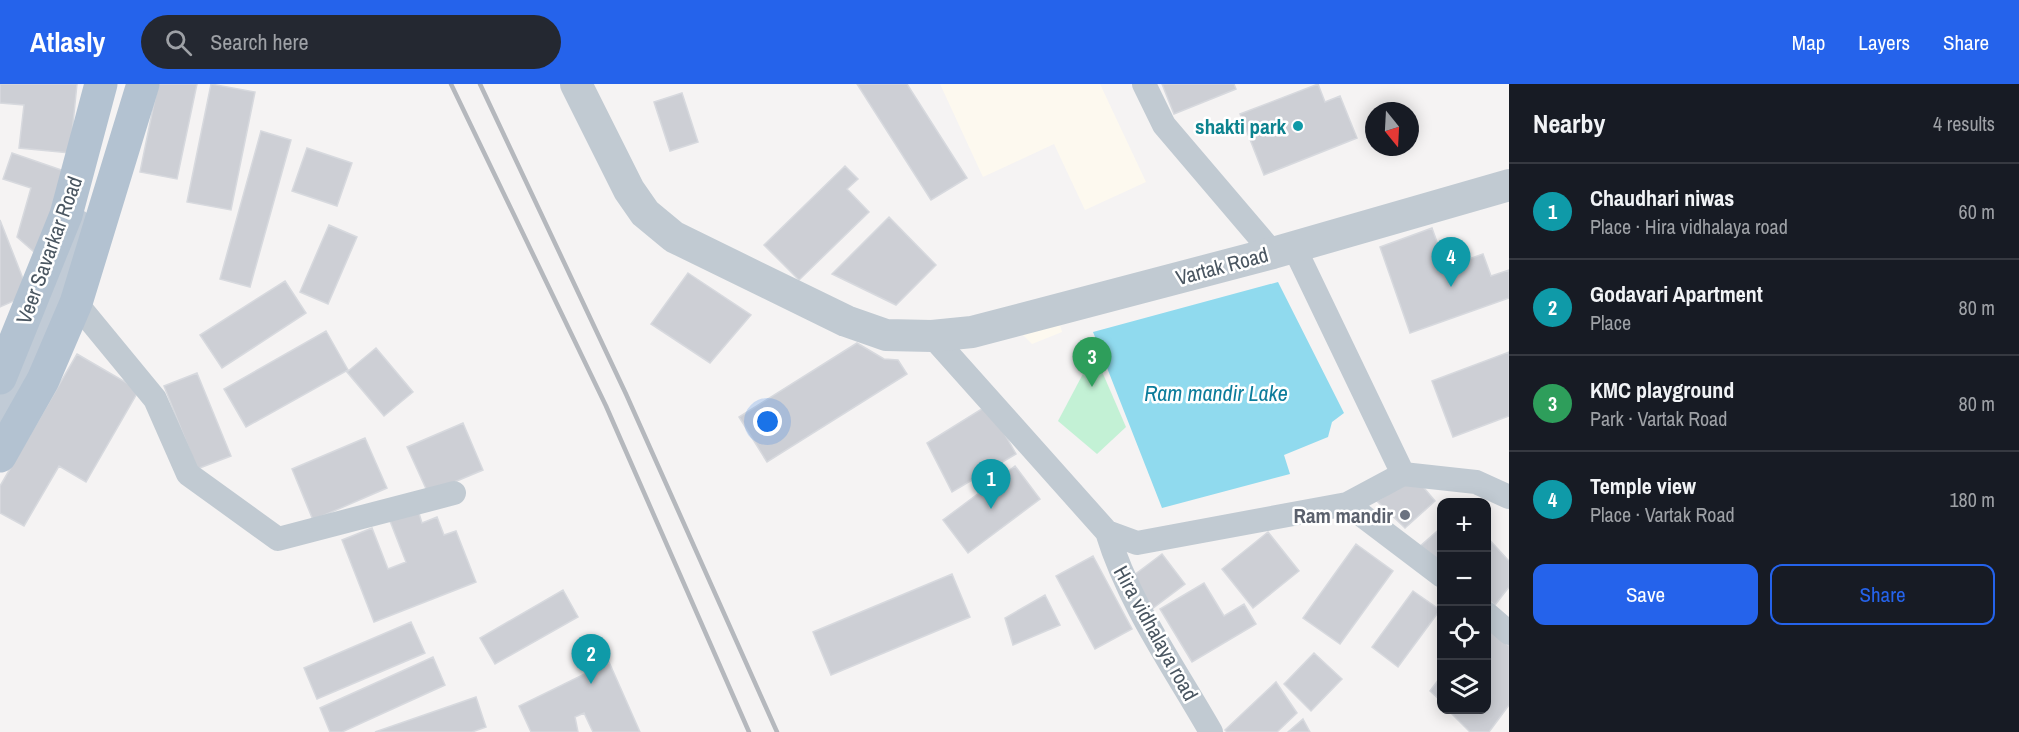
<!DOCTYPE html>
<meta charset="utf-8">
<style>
body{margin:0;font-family:"Archivo Narrow",sans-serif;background:#242831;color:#f1f3f6}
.controls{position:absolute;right:18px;bottom:18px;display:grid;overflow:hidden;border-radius:12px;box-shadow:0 3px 15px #0003}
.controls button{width:54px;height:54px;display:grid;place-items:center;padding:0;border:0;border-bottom:2px solid #363941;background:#171b24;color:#f1f3f6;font:30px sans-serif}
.compass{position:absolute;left:1365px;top:18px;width:54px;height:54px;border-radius:50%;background:#171b24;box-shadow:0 3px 15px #0003;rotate:162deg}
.you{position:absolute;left:768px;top:338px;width:21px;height:21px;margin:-15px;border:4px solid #fff;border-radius:50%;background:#1a73e8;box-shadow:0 0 0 9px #1a73e833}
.badge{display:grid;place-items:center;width:39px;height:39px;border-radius:50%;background:#2563eb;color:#fff;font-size:20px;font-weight:700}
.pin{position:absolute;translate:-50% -50px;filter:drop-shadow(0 2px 3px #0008)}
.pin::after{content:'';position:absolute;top:32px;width:21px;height:18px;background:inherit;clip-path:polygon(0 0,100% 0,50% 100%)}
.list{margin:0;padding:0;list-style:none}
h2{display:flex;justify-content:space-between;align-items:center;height:78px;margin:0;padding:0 24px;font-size:26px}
h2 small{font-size:20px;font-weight:400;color:#9ea1a6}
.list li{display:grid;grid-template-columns:39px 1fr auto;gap:18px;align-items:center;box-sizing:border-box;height:96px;padding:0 24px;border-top:2px solid #363941}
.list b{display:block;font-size:22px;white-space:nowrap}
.list p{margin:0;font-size:20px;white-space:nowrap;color:#9ea1a6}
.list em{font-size:20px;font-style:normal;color:#9ea1a6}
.actions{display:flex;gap:12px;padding:18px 24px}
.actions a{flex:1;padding:14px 0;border:2px solid #2563eb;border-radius:12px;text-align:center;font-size:21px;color:#2563eb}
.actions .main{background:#2563eb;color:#fff}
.icon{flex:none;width:33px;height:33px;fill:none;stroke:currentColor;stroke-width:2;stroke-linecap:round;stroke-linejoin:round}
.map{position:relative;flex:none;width:1509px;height:648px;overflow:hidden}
header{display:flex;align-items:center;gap:36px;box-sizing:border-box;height:84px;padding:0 30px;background:#2563eb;color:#fff}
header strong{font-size:28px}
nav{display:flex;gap:33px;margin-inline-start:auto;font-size:21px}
.search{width:420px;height:54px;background:#242831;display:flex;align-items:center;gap:15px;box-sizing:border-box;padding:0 21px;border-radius:33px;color:#9ea1a6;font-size:22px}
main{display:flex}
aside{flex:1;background:#171b24}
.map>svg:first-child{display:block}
.commercial{fill:#fdf9ef}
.green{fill:#c3f1d5}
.water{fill:#90daee}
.building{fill:#cdcfd5;stroke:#d7d9de;stroke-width:1.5}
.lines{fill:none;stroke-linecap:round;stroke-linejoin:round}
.minor{stroke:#c1cad2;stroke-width:24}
.tertiary{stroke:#c1cad2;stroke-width:32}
.secondary{stroke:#c1cbd6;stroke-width:33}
.primary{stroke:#b3c2d1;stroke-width:33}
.rail{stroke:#b5b8bd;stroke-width:4.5}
.culture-dot{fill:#0f9aa8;stroke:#fff;stroke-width:2}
.worship-dot{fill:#6b7280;stroke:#fff;stroke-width:2}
.labels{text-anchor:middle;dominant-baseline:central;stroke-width:5;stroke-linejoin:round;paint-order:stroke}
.culture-label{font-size:21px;font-weight:bold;fill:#0d838f;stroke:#fff;text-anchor:end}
.street-label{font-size:21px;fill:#4a5661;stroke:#fff}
.worship-label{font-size:21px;font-weight:bold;fill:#5b616d;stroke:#fff;text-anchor:end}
.water-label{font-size:22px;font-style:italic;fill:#0c7c9b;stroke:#fff}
</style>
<header>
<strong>Atlasly</strong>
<div class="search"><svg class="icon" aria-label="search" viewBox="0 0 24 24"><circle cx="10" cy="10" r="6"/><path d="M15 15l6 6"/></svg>Search here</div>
<nav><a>Map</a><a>Layers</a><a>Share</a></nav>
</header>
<main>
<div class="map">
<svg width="1509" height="648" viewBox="0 0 1509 648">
<rect width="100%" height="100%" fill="#f5f3f3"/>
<path class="commercial" d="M 940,0 L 1100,0 L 1146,98 L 1085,126 L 1054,60 L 983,93 Z
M 1056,228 L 1062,248 L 1032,260 L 1015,243 Z"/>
<path class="green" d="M 1094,269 L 1126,343 L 1097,370 L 1058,337 Z"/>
<path class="water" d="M 1278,198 L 1344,329 L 1332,338 L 1328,353 L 1284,371 L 1290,390 L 1162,424 L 1093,248 Z"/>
<path class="building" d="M 0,0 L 77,0 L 70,69 L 19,64 L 24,21 L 0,19 Z
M 158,0 L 197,0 L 177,95 L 140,88 Z
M 211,0 L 255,8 L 231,126 L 187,118 Z
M 857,0 L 907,0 L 967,94 L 931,116 Z
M 1162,0 L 1234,0 L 1236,5 L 1174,30 Z
M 1318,0 L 1325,18 L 1340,12 L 1357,54 L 1264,91 L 1240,30 Z
M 682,9 L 698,58 L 670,67 L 654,18 Z
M 261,47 L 291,56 L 250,203 L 220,195 Z
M 307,64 L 352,79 L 337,122 L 292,107 Z
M 12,69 L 70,89 L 41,174 L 17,153 L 31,104 L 3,95 Z
M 845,82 L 858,95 L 847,105 L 869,128 L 799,196 L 764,161 Z
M 889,133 L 936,181 L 896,221 L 832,190 Z
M 0,136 L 29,210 L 0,223 Z
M 329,141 L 357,153 L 328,220 L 300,208 Z
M 1432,144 L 1446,183 L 1483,170 L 1491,192 L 1509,186 L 1509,214 L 1410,249 L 1380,163 Z
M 688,189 L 751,231 L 710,279 L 651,240 Z
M 285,197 L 306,229 L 222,284 L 200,251 Z
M 326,247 L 348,286 L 246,343 L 224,305 Z
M 857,259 L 884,275 L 898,276 L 907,290 L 767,378 L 739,333 Z
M 376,264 L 413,308 L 384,332 L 347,288 Z
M 1509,268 L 1509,332 L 1453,353 L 1432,297 Z
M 77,270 L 139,306 L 86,398 L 59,382 L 24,442 L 0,429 L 0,402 Z
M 197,289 L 231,372 L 197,385 L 164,302 Z
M 988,321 L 1016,370 L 952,408 L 927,359 Z
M 463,339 L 483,386 L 428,409 L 407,363 Z
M 365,354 L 387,404 L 313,436 L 292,385 Z
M 1015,382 L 1040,415 L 968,469 L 943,436 Z
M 1408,397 L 1419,398 L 1435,417 L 1405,444 L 1377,417 Z
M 418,426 L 422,439 L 437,433 L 444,451 L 456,447 L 476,498 L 374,538 L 342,456 L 372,444 L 388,485 L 406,478 L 390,437 Z
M 1442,443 L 1442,481 L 1418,464 Z
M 1268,448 L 1299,487 L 1253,524 L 1222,485 Z
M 1486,452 L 1509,477 L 1509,503 L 1495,521 L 1486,514 Z
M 1356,460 L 1393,487 L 1340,560 L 1303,534 Z
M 1162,470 L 1185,500 L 1152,525 L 1129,495 Z
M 1093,472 L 1132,545 L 1095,565 L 1056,492 Z
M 952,490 L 970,533 L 831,591 L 813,548 Z
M 1204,499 L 1224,532 L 1244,520 L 1256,540 L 1192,578 L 1160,525 Z
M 563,506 L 578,533 L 495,580 L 480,554 Z
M 1413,507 L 1440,526 L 1398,583 L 1372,563 Z
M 1045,511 L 1060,541 L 1013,561 L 1005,534 Z
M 411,538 L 425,569 L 317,615 L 304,584 Z
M 1486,541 L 1509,562 L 1509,621 L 1489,648 L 1470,648 L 1448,626 L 1486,626 Z
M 1314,569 L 1342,595 L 1311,627 L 1284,600 Z
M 433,573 L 445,601 L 342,648 L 330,648 L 320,624 Z
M 609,578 L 640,648 L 593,648 L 584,629 L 575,633 L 578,648 L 531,648 L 519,622 Z
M 1442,591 L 1442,618 L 1430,607 Z
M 1276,598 L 1297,629 L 1277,648 L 1227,648 L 1225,646 Z
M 476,613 L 486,643 L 472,648 L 375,648 Z
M 1303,635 L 1310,648 L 1288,648 Z"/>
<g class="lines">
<path class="minor" d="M 1144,0 L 1164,41 L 1273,169
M 1294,163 L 1403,390
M 76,219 L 155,315 L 188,390 L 278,455 L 454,409
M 932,252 L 1107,448 L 1137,459 L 1347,420 L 1403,390 L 1476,398 L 1509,413
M 1347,420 L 1442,492
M 1107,448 C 1129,520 1174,583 1211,648
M 1486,529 L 1509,549"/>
<path class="tertiary" d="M 576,0 L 629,106 L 645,129 L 674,153 L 846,237 L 886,251 L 932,252 L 972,248 L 1273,169 L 1509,101"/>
<path class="secondary" d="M 0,341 L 24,296 L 77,142"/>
<path class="primary" d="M 0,294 L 66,131 L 101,0
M 0,372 L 43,296 L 76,219 L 143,0"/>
<path class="rail" d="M 451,0 L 606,322 L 749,648
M 480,0 L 626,310 L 777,648"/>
</g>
<circle class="culture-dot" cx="1298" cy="42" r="6"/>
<circle class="worship-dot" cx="1405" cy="431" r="6"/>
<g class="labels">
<g class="culture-label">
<text x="1286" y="42">shakti park</text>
</g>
<g class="street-label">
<text transform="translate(49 166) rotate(-70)">Veer Savarkar Road</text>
<text transform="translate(1222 182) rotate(-15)">Vartak Road</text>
<text transform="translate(1156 549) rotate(61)">Hira vidhalaya road</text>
</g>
<g class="worship-label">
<text x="1393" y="431">Ram mandir</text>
</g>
<g class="water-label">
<text x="1216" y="309">Ram mandir Lake</text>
</g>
</g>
</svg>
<div class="controls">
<button>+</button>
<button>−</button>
<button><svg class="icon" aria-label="locate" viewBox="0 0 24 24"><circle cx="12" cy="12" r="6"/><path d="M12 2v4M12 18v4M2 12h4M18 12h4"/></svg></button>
<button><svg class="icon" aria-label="layers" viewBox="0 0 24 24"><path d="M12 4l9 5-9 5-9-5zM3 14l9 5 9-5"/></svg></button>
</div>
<svg class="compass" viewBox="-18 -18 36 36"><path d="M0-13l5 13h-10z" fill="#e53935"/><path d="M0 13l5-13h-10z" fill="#9ea1a6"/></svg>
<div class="you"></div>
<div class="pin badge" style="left:991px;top:425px;background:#0f9aa8">1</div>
<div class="pin badge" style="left:591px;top:600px;background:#0f9aa8">2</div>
<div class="pin badge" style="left:1092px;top:303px;background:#2e9e5b">3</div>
<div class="pin badge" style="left:1451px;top:203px;background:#0f9aa8">4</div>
</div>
<aside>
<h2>Nearby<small>4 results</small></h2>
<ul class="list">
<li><span class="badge" style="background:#0f9aa8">1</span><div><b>Chaudhari niwas</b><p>Place · Hira vidhalaya road</p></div><em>60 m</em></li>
<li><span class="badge" style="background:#0f9aa8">2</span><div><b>Godavari Apartment</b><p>Place</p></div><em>80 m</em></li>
<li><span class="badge" style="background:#2e9e5b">3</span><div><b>KMC playground</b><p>Park · Vartak Road</p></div><em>80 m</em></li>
<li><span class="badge" style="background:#0f9aa8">4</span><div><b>Temple view</b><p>Place · Vartak Road</p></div><em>180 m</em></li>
</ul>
<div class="actions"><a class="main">Save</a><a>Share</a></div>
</aside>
</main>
